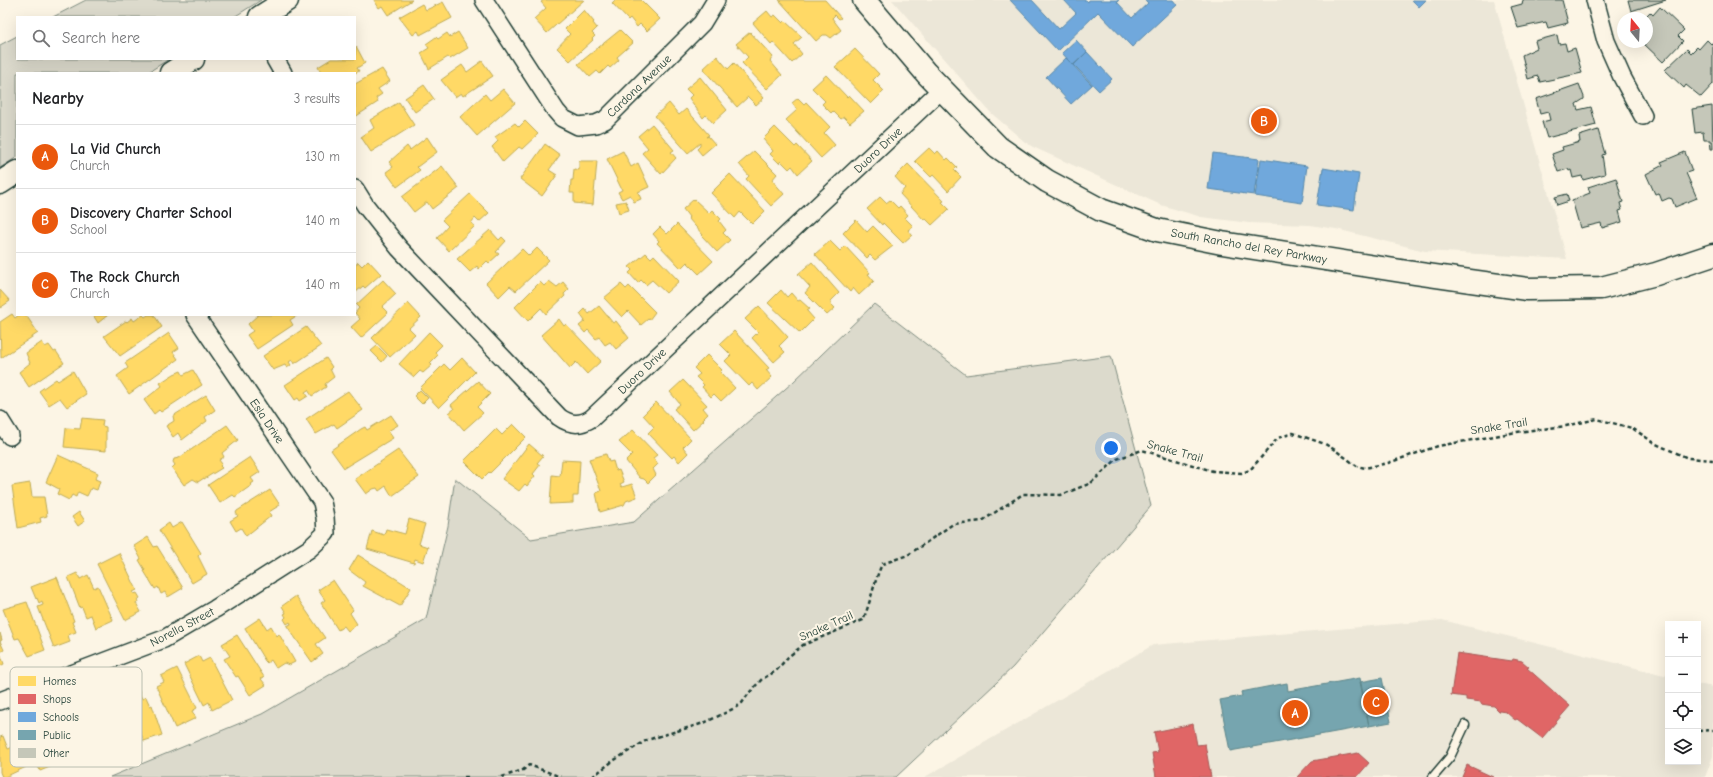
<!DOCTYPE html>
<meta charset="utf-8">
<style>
body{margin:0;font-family:"Comic Neue",sans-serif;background:#f2f2f2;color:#202124}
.controls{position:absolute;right:12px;bottom:12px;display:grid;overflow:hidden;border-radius:0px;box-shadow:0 4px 16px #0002}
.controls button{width:36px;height:36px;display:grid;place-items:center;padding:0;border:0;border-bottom:1px solid #e0e0e0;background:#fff;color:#202124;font:20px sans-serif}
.compass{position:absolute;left:1617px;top:12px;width:36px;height:36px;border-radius:50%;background:#fff;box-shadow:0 4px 16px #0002;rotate:342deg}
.you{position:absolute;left:1111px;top:448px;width:14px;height:14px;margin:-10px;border:3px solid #fff;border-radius:50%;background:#1a73e8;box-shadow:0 0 0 6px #1a73e833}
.badge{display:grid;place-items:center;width:26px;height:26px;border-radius:50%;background:#ea580c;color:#fff;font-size:13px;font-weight:700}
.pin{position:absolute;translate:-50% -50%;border:2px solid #fff;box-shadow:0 1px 4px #0006}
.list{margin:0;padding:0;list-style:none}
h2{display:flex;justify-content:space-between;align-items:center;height:52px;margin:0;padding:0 16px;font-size:17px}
h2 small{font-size:13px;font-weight:400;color:#757577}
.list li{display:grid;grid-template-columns:26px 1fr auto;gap:12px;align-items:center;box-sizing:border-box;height:64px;padding:0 16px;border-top:1px solid #e0e0e0}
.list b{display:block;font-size:15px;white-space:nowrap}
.list p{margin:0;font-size:13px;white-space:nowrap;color:#757577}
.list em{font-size:13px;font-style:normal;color:#757577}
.icon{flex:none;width:22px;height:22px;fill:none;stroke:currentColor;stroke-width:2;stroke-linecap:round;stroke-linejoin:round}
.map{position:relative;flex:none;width:1713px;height:777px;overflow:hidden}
.search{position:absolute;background:#fff;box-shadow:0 4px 16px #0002;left:16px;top:16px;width:340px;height:44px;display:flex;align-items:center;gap:10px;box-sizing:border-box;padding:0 14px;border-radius:0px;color:#757577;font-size:15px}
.panel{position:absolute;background:#fff;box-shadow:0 4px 16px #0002;left:16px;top:72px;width:340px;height:244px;border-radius:0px}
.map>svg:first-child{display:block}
.built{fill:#ece7d8}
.green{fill:#dcdacc;stroke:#7e8c80}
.homes{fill:#ffd966;stroke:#bcaa57}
.shops{fill:#e06666;stroke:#a65a57}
.schools{fill:#6fa8dc;stroke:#5788aa}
.public{fill:#76a5af;stroke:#5c868a}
.building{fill:#c5c7b9;stroke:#1f3d34}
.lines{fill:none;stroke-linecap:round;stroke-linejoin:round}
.lane-casing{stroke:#1f3d34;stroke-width:11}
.street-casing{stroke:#1f3d34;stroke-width:20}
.secondary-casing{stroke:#1f3d34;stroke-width:25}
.path{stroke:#1f3d34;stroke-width:2.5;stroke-dasharray:4 3;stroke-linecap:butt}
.lane{stroke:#fcf5e5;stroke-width:8}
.street{stroke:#fcf5e5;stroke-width:17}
.secondary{stroke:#fcf5e5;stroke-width:22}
.labels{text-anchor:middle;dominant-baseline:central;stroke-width:4;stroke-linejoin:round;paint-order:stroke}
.street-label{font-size:12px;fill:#1f3d34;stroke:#fcf5e5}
.key{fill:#fcf5e5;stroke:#babeb0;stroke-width:1}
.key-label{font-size:11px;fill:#1f3d34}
</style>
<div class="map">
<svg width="1713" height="777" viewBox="0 0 1713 777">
<rect width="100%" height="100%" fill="#fcf5e5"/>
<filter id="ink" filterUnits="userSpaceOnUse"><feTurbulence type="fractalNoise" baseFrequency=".025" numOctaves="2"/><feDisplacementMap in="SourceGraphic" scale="8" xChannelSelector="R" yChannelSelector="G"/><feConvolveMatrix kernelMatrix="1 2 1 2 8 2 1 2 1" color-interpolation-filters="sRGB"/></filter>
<g filter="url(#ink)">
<path class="built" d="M 892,0 L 1494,0 L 1567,259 L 1425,251 L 1336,229 L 1310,225 L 1249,223 L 1201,217 L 1161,205 L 1033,147 L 1025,142 L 991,113 Z
M 1442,620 L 1668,676 L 1668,762 L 1698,762 L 1698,684 L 1713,687 L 1713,756 L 1705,777 L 925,777 L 1153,645 Z"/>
<path class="green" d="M 86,0 L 261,0 L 234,17 L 53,17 Z
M 17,36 L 17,59 L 169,59 L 147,73 L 17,73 L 17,157 L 0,168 L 0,45 Z
M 874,304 L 966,375 L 1111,356 L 1151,506 L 1013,667 L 896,777 L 110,777 L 262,714 L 426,619 L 448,526 L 455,478 L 531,539 L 634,522 L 793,382 Z"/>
<path class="homes" d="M 374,0 L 412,0 L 388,15 L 382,6 L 379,8 Z
M 544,0 L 584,0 L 547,33 L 534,19 L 546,8 L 541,2 Z
M 615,0 L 641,0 L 660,19 L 647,31 L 640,24 L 637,27 L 630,18 L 628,20 L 612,3 Z
M 779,0 L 825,0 L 841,18 L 839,19 L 835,15 L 832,18 L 841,30 L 831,38 L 827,35 L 823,35 L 816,41 Z
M 443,2 L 452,18 L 420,35 L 418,31 L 413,35 L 399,17 L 422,4 L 426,10 Z
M 584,10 L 594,22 L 593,23 L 597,28 L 592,33 L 595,36 L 592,39 L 593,40 L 570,61 L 557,48 L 570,34 L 565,29 Z
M 767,11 L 772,17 L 775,15 L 783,23 L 785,21 L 802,37 L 794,44 L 802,54 L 792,63 L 773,42 L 771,44 L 753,23 Z
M 620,30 L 633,43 L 617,57 L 619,60 L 610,68 L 608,66 L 600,74 L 597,71 L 590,77 L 578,64 Z
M 458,32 L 468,48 L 450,59 L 448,57 L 429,69 L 421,53 L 429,48 L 426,44 L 436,37 L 438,39 L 447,33 L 450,37 Z
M 750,32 L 773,57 L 770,61 L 782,75 L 767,89 L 742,63 L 748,57 L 736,44 Z
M 356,46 L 365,63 L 357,68 L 359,71 L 355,73 L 321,73 L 318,67 L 331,59 L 355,59 Z
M 855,49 L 879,74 L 873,80 L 884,91 L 871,104 L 835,67 Z
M 717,56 L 728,69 L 734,63 L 764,98 L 756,105 L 748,97 L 737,107 L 703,69 Z
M 482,61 L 493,76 L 463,96 L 461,93 L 455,97 L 441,80 L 462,65 L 467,72 Z
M 382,69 L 390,81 L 378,89 L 382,94 L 376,98 L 378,102 L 355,117 L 355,84 Z
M 826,75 L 847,97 L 849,95 L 864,111 L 850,123 L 844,117 L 841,119 L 833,111 L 831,113 L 822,104 L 825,101 L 812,88 Z
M 700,77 L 727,110 L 713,123 L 706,115 L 703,118 L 689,98 L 692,95 L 686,89 Z
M 424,85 L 434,99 L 415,112 L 405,98 Z
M 503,89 L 515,103 L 477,136 L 460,117 L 485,94 L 490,100 Z
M 798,98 L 804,104 L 806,102 L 830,127 L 824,133 L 835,145 L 821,158 L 786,120 L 797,110 L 792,103 Z
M 399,102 L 414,125 L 371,152 L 361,137 L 374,128 L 370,120 Z
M 669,103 L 679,115 L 686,109 L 709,135 L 706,137 L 708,136 L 715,144 L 702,155 L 697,149 L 700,146 L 700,143 L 688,153 L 655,116 Z
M 525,121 L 538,134 L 522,149 L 519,147 L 503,162 L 492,147 L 498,141 L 495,137 L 515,123 L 519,127 Z
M 652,124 L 674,150 L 671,152 L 676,158 L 661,174 L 642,153 L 648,148 L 638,136 Z
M 775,127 L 795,147 L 797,145 L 812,161 L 798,174 L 792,166 L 789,169 L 781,161 L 779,163 L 770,154 L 773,151 L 763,139 Z
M 427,137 L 437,152 L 417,167 L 420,170 L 397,187 L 386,172 L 393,167 L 389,162 L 407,146 L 410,150 Z
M 545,144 L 560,155 L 549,170 L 557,175 L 542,196 L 520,179 Z
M 929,148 L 935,154 L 938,151 L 946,160 L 948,158 L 957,167 L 954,170 L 961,177 L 948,191 L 933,175 L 931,177 L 915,161 Z
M 623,151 L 631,167 L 638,163 L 649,187 L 638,192 L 641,199 L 634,202 L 630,195 L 622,199 L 618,192 L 622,190 L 607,159 Z
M 754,151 L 777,174 L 772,180 L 784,194 L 771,206 L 746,179 L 749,176 L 739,164 Z
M 579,161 L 597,161 L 593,205 L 574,203 L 574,193 L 570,193 L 571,180 L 573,180 L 574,169 L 579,170 Z
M 908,164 L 944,201 L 942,202 L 949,209 L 932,225 L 925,218 L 924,220 L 900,194 L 905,188 L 895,177 Z
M 442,166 L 459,188 L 432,209 L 427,202 L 414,212 L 402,197 Z
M 730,174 L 765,211 L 752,224 L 740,212 L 735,218 L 711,193 Z
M 470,194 L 489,213 L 479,222 L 475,218 L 471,223 L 475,226 L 449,251 L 437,238 L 448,226 L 442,220 Z
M 880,197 L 886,203 L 890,200 L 898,208 L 900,206 L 908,215 L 905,218 L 913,226 L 908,230 L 912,235 L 903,243 L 883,223 L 882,225 L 867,209 Z
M 694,199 L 709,213 L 712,210 L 721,219 L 719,221 L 726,230 L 723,233 L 730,240 L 717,252 L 702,236 L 703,235 L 688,218 L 689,217 L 683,209 Z
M 626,201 L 629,210 L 619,213 L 616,203 Z
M 856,220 L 867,232 L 873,226 L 893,246 L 875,260 L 870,255 L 867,258 L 843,233 Z
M 677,224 L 713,261 L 699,274 L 687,262 L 681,268 L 657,243 L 659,241 L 653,234 L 660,227 L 667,234 Z
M 490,230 L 499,240 L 502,237 L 506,241 L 496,252 L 499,254 L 489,263 L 487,261 L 479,269 L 477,266 L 470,272 L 457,259 Z
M 830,241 L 840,251 L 845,246 L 870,273 L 868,274 L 874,281 L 859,295 L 853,288 L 850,292 L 815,254 Z
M 537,248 L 549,260 L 516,291 L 510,286 L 499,297 L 486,283 L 522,249 L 529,256 Z
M 646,253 L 651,258 L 654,255 L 679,281 L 666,293 L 652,280 L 646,285 L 641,280 L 638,283 L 629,273 L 632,270 L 629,267 Z
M 368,260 L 381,274 L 365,288 L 363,286 L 355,293 L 355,266 L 358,262 L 362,266 Z
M 812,262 L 839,293 L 831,301 L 831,304 L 835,308 L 827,315 L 805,293 L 810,287 L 798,274 Z
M 383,280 L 396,294 L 382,307 L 388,313 L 361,338 L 351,327 L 360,319 L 355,313 L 359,308 L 356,305 Z
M 549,281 L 557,287 L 563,282 L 569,289 L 564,294 L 565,296 L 546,314 L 541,308 L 528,321 L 515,307 L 540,282 L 544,286 Z
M 621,284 L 626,289 L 629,286 L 655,312 L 649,320 L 648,319 L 641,325 L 628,311 L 622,317 L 604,298 Z
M 0,290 L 10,301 L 0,308 Z
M 781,290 L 787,297 L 791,293 L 798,301 L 800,300 L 810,309 L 807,311 L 814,319 L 800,333 L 768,303 Z
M 408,303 L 421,317 L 409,328 L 415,334 L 390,357 L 372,338 Z
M 599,306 L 613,323 L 616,321 L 629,338 L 616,349 L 610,342 L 605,345 L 599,337 L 596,339 L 588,330 L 585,333 L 579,326 L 585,321 L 580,314 L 585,309 L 589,314 Z
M 759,306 L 788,337 L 779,346 L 785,352 L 774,362 L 752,338 L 758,332 L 745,319 Z
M 12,314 L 15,318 L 19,315 L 26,315 L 38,333 L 1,358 L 0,322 Z
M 93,315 L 108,315 L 98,323 Z
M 143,315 L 145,317 L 148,315 L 154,315 L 162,327 L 120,356 L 104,336 L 126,321 L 127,322 L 132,318 L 134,321 Z
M 258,315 L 298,315 L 290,320 L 293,325 L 257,349 L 247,335 L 253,331 L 248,324 Z
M 559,319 L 564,326 L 566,324 L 601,361 L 587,374 L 576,362 L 570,368 L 541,335 Z
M 306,327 L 321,346 L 294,364 L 292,360 L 289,362 L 291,365 L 287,368 L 285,365 L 273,370 L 263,356 Z
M 734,331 L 769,368 L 766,370 L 772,377 L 758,390 L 752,383 L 749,386 L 725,361 L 731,355 L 720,344 Z
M 429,332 L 442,345 L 435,352 L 438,355 L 430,363 L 432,365 L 423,373 L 420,371 L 414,377 L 399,364 Z
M 169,333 L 179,348 L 173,352 L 178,359 L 129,394 L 117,376 L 128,368 L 125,363 Z
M 42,342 L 45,347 L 49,345 L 54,352 L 56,351 L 64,363 L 29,387 L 19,372 L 30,363 L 26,353 Z
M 377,346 L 387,356 L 382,362 L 371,351 Z
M 707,355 L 722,370 L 720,372 L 735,388 L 721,401 L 714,394 L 711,397 L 702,387 L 704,385 L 696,377 L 700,374 L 694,368 Z
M 326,358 L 332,367 L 330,369 L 334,377 L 325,384 L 326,387 L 312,396 L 308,390 L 305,392 L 308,396 L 300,401 L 298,398 L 295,400 L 285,385 Z
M 462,358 L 475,372 L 439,408 L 420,388 L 444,364 L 450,370 Z
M 193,370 L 202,385 L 161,412 L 159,410 L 154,414 L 144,400 L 162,386 L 160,383 L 174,374 L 181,371 L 183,375 Z
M 73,371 L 86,394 L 67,407 L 60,398 L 49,405 L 39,391 L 56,379 L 58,381 Z
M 683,380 L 707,405 L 703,408 L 708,414 L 703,419 L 704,420 L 693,430 L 674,409 L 680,404 L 670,392 Z
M 478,381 L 490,394 L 477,407 L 483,413 L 464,430 L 449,413 L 454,409 L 451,405 Z
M 420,390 L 428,398 L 422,404 L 414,396 Z
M 348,391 L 363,410 L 337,428 L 334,424 L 316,434 L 306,419 Z
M 206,395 L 215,410 L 205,417 L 207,421 L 182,440 L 178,433 L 173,437 L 166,426 L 174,421 L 173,416 Z
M 656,402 L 691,439 L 683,447 L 688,453 L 679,462 L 674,456 L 672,458 L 648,433 L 654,427 L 643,415 Z
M 391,415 L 398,425 L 388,431 L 393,438 L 344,468 L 331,450 L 361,429 L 365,427 L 367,430 Z
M 82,418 L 103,420 L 102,426 L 106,427 L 106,451 L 64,447 L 66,428 L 80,429 Z
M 513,424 L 526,437 L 490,473 L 489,472 L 482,479 L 464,461 L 496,429 L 502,435 Z
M 227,425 L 238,440 L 222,453 L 224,457 L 219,460 L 222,464 L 220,466 L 222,468 L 204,479 L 204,478 L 198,482 L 193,479 L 184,485 L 172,468 L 175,465 L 173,462 L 174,459 L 179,458 Z
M 633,430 L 657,455 L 653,458 L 658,464 L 653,469 L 656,475 L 648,483 L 644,479 L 640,478 L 626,461 L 632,455 L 619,442 Z
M 529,444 L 543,456 L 537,463 L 540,465 L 533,474 L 535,476 L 527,486 L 525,484 L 519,491 L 502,479 Z
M 398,450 L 419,477 L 392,496 L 386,486 L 379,491 L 377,488 L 373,489 L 366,494 L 355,479 Z
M 606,454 L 609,462 L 613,461 L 616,471 L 619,470 L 624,482 L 620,484 L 622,487 L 632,484 L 637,497 L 626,501 L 624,505 L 600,512 L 596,493 L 601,491 L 589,459 Z
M 58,455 L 98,473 L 95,479 L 100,481 L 97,490 L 91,488 L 87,496 L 78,492 L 76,497 L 72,495 L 69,500 L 57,494 L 59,489 L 46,482 Z
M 250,457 L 260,472 L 251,478 L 254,482 L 251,484 L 252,485 L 235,497 L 233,495 L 220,503 L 208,485 Z
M 562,460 L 580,461 L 578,496 L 573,496 L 573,503 L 550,504 L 552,475 L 560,476 Z
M 30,483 L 32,497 L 44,497 L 47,516 L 40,518 L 41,522 L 18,528 L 12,486 Z
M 270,490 L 280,505 L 269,512 L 271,516 L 246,536 L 241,528 L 236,531 L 230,521 L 238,516 L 236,513 L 237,511 Z
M 79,512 L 85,521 L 78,526 L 72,517 Z
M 409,519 L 425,524 L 419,544 L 428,547 L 423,562 L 415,559 L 414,563 L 367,549 L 372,531 L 384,535 L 386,529 L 405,534 Z
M 182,522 L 201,553 L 198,556 L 207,574 L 192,583 L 159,530 L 169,523 L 172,528 Z
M 148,537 L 154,547 L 157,546 L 183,588 L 168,597 L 165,592 L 161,594 L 158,587 L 155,589 L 144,571 L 145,570 L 139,560 L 141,559 L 134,546 Z
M 119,553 L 137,590 L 133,592 L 134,594 L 137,593 L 140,598 L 137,600 L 138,602 L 136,603 L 141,612 L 125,620 L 97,564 Z
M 358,555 L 411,588 L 400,606 L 363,586 L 365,582 L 349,570 Z
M 77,573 L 80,579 L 88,575 L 94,588 L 98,586 L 113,620 L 96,628 L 91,615 L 86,617 L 82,607 L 80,608 L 68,577 Z
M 57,577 L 74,621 L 72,622 L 76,632 L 68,635 L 70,642 L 54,648 L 38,607 L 43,605 L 42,601 L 39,603 L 37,598 L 36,599 L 31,587 Z
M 333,580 L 353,610 L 350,613 L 357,624 L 348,631 L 344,626 L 338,630 L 321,603 L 325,600 L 318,590 Z
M 296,596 L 325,638 L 316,644 L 323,654 L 312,662 L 287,626 L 291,624 L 290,622 L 287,624 L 284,619 L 286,617 L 284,614 L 286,613 L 282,606 Z
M 27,602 L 45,650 L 29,656 L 19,638 L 15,639 L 3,609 Z
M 260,618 L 267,629 L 271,626 L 277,636 L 279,634 L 295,662 L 289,665 L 284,663 L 276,668 L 271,660 L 267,663 L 265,661 L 245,628 Z
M 0,633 L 2,640 L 0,641 L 4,650 L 0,652 Z
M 237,635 L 264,677 L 261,679 L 266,685 L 250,695 L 238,676 L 236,677 L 224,659 L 230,656 L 222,644 Z
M 0,653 L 4,664 L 0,666 Z
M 199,656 L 202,662 L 210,658 L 232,700 L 212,710 L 209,702 L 204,705 L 184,664 Z
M 177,668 L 197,708 L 192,711 L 196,718 L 175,728 L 156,686 L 164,682 L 161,676 Z
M 137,686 L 142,699 L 146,697 L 150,706 L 152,705 L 162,735 L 144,741 L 139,729 L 135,731 L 133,729 L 120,693 Z
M 47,722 L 62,762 L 40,771 L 36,761 L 31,763 L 22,738 L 33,735 L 30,728 Z
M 3,736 L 8,749 L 18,745 L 26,767 L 5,777 L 2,777 L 0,772 L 0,737 Z"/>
<path class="shops" d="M 1457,653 L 1512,661 L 1513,659 L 1522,661 L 1529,667 L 1527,668 L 1570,706 L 1542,738 L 1517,719 L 1515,720 L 1506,712 L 1499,711 L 1494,706 L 1481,704 L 1481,702 L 1466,700 L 1466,697 L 1451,695 Z
M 1193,724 L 1197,745 L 1205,744 L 1211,777 L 1156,777 L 1152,753 L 1158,752 L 1154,732 Z
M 1358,753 L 1369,763 L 1357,777 L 1297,777 L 1312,761 Z
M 1467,765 L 1493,777 L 1462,777 Z"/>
<path class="schools" d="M 1010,0 L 1032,0 L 1059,29 L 1076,13 L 1064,0 L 1086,0 L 1088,2 L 1089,0 L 1119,0 L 1117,2 L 1132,18 L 1148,3 L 1145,0 L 1173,0 L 1177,5 L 1132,47 L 1098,12 L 1058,51 Z
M 1412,0 L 1426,0 L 1419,7 Z
M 1076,40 L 1087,52 L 1073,65 L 1062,53 Z
M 1087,52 L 1112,79 L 1099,91 L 1074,65 Z
M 1066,58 L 1092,85 L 1071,104 L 1046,77 Z
M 1213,153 L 1259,159 L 1254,195 L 1208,189 Z
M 1261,159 L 1307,166 L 1302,203 L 1255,196 Z
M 1323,168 L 1359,174 L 1354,210 L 1317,205 Z"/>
<path class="public" d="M 1360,678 L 1369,726 L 1230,751 L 1220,700 L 1242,696 L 1241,692 L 1287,683 L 1288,691 Z
M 1382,678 L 1391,722 L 1369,726 L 1360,682 Z"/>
<path class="building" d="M 1523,0 L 1562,0 L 1568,23 L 1548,28 L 1546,22 L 1518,28 L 1511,7 L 1522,4 Z
M 1628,0 L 1666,0 L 1631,11 Z
M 1660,7 L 1684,30 L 1678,36 L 1683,41 L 1663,62 L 1644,44 L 1647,42 L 1647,18 L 1644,18 L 1650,12 L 1653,15 Z
M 1557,35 L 1559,44 L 1565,43 L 1567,51 L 1575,48 L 1582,73 L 1540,82 L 1538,76 L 1528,79 L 1522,55 L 1537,48 L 1535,41 Z
M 1707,40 L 1711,44 L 1713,42 L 1713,84 L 1701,97 L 1686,85 L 1684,88 L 1665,70 L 1687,49 L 1691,53 L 1697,47 L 1699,49 Z
M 1579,84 L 1584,97 L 1584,99 L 1576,104 L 1578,110 L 1591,107 L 1596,125 L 1547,138 L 1542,122 L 1550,120 L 1548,112 L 1540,114 L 1536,99 Z
M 1712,106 L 1713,149 L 1711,149 L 1710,140 L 1704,140 L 1703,132 L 1695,133 L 1692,109 Z
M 1598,130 L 1605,154 L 1602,155 L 1605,174 L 1583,180 L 1582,176 L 1573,178 L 1571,170 L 1569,171 L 1568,169 L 1558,172 L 1552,154 L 1563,150 L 1562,147 L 1580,142 L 1579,136 Z
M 1685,152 L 1692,171 L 1686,173 L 1697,198 L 1675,207 L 1672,199 L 1669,198 L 1662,201 L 1659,193 L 1655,194 L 1646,174 L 1663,165 L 1661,162 Z
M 1616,178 L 1623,202 L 1620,203 L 1622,210 L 1619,211 L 1622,222 L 1602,228 L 1601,223 L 1580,228 L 1572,200 L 1590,193 L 1588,187 Z
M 1567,194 L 1569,201 L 1557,205 L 1555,197 Z"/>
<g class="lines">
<g class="lane-casing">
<path id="lane" d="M 1433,777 L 1450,757 L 1465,725"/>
</g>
<g class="street-casing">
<path id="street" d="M 484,0 L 556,111 L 562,118 L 578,126 L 596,124 L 605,120 L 702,23 L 716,0
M 1595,0 L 1606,41 L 1622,77 L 1643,116
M 275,59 L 283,73
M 355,189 L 365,205 L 399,248 L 559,417 C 570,425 580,426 592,418 L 941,90
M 0,420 L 10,436
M 0,701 L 164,639 L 215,609 L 309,549 L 326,533 L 325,517 L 322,502 L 195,315"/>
</g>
<g class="secondary-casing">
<path id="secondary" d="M 864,0 L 926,73 L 998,147 L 1047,181 L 1101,210 L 1157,230 L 1222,243 L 1414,273 L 1527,289 L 1601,288 L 1656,274 L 1713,255
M 260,17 L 287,0
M 171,73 L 193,59
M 0,183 L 17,172"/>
</g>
<path class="path" d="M 1698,731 L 1713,730
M 464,777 L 469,777
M 502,777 L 523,770 L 529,765 L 561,777
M 592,777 L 613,761 L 647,740 L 704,723 L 735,708 L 742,703 L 749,693 L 762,679 L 776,671 L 788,657 L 803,645 L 863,620 C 871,601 874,582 882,564 L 908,555 L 953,524 L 982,521 L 1023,494 L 1061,495 L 1091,483 L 1117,459 L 1142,450 L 1213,471 L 1242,473 L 1250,470 L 1278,438 L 1293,433 L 1325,444 L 1335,450 L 1357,466 L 1365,468 L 1388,463 L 1438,446 L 1517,432 L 1566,426 L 1597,419 L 1632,428 L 1656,444 L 1688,458 L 1713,460"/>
<use href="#lane" class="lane"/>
<use href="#street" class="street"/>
<use href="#secondary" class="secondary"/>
</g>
</g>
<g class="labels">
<g class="street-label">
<text transform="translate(639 86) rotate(-44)">Cardona Avenue</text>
<text transform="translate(878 150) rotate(-43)">Duoro Drive</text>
<text transform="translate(1249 246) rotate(10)">South Rancho del Rey Parkway</text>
<text transform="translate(642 371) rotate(-43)">Duoro Drive</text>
<text transform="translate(267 421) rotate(56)">Esla Drive</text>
<text transform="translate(1499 426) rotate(-9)">Snake Trail</text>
<text transform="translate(1175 451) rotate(15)">Snake Trail</text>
<text transform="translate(826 626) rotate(-24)">Snake Trail</text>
<text transform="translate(182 627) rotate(-28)">Norella Street</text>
</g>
</g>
<rect x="10" y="667" width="132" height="100" rx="6" class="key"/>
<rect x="18" y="676" width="18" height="10" fill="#ffd966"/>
<rect x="18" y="694" width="18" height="10" fill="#e06666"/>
<rect x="18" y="712" width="18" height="10" fill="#6fa8dc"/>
<rect x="18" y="730" width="18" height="10" fill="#76a5af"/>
<rect x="18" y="748" width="18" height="10" fill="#c5c7b9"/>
<g class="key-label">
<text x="43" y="685">Homes</text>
<text x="43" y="703">Shops</text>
<text x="43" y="721">Schools</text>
<text x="43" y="739">Public</text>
<text x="43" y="757">Other</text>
</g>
</svg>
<div class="controls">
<button>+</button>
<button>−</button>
<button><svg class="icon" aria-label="locate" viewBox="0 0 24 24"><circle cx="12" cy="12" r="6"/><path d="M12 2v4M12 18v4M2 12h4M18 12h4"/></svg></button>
<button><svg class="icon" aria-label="layers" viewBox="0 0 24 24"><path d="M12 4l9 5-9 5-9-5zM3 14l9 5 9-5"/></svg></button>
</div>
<svg class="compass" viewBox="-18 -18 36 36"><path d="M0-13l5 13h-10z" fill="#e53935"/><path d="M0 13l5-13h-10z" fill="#757577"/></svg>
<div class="you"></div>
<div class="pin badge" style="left:1295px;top:713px">A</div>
<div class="pin badge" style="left:1264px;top:121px">B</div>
<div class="pin badge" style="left:1376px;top:702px">C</div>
<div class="search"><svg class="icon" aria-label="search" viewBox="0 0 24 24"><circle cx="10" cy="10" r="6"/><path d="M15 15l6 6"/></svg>Search here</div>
<section class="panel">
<h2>Nearby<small>3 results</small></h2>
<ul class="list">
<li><span class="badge">A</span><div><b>La Vid Church</b><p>Church</p></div><em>130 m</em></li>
<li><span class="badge">B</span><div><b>Discovery Charter School</b><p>School</p></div><em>140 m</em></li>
<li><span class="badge">C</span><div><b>The Rock Church</b><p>Church</p></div><em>140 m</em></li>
</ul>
</section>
</div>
